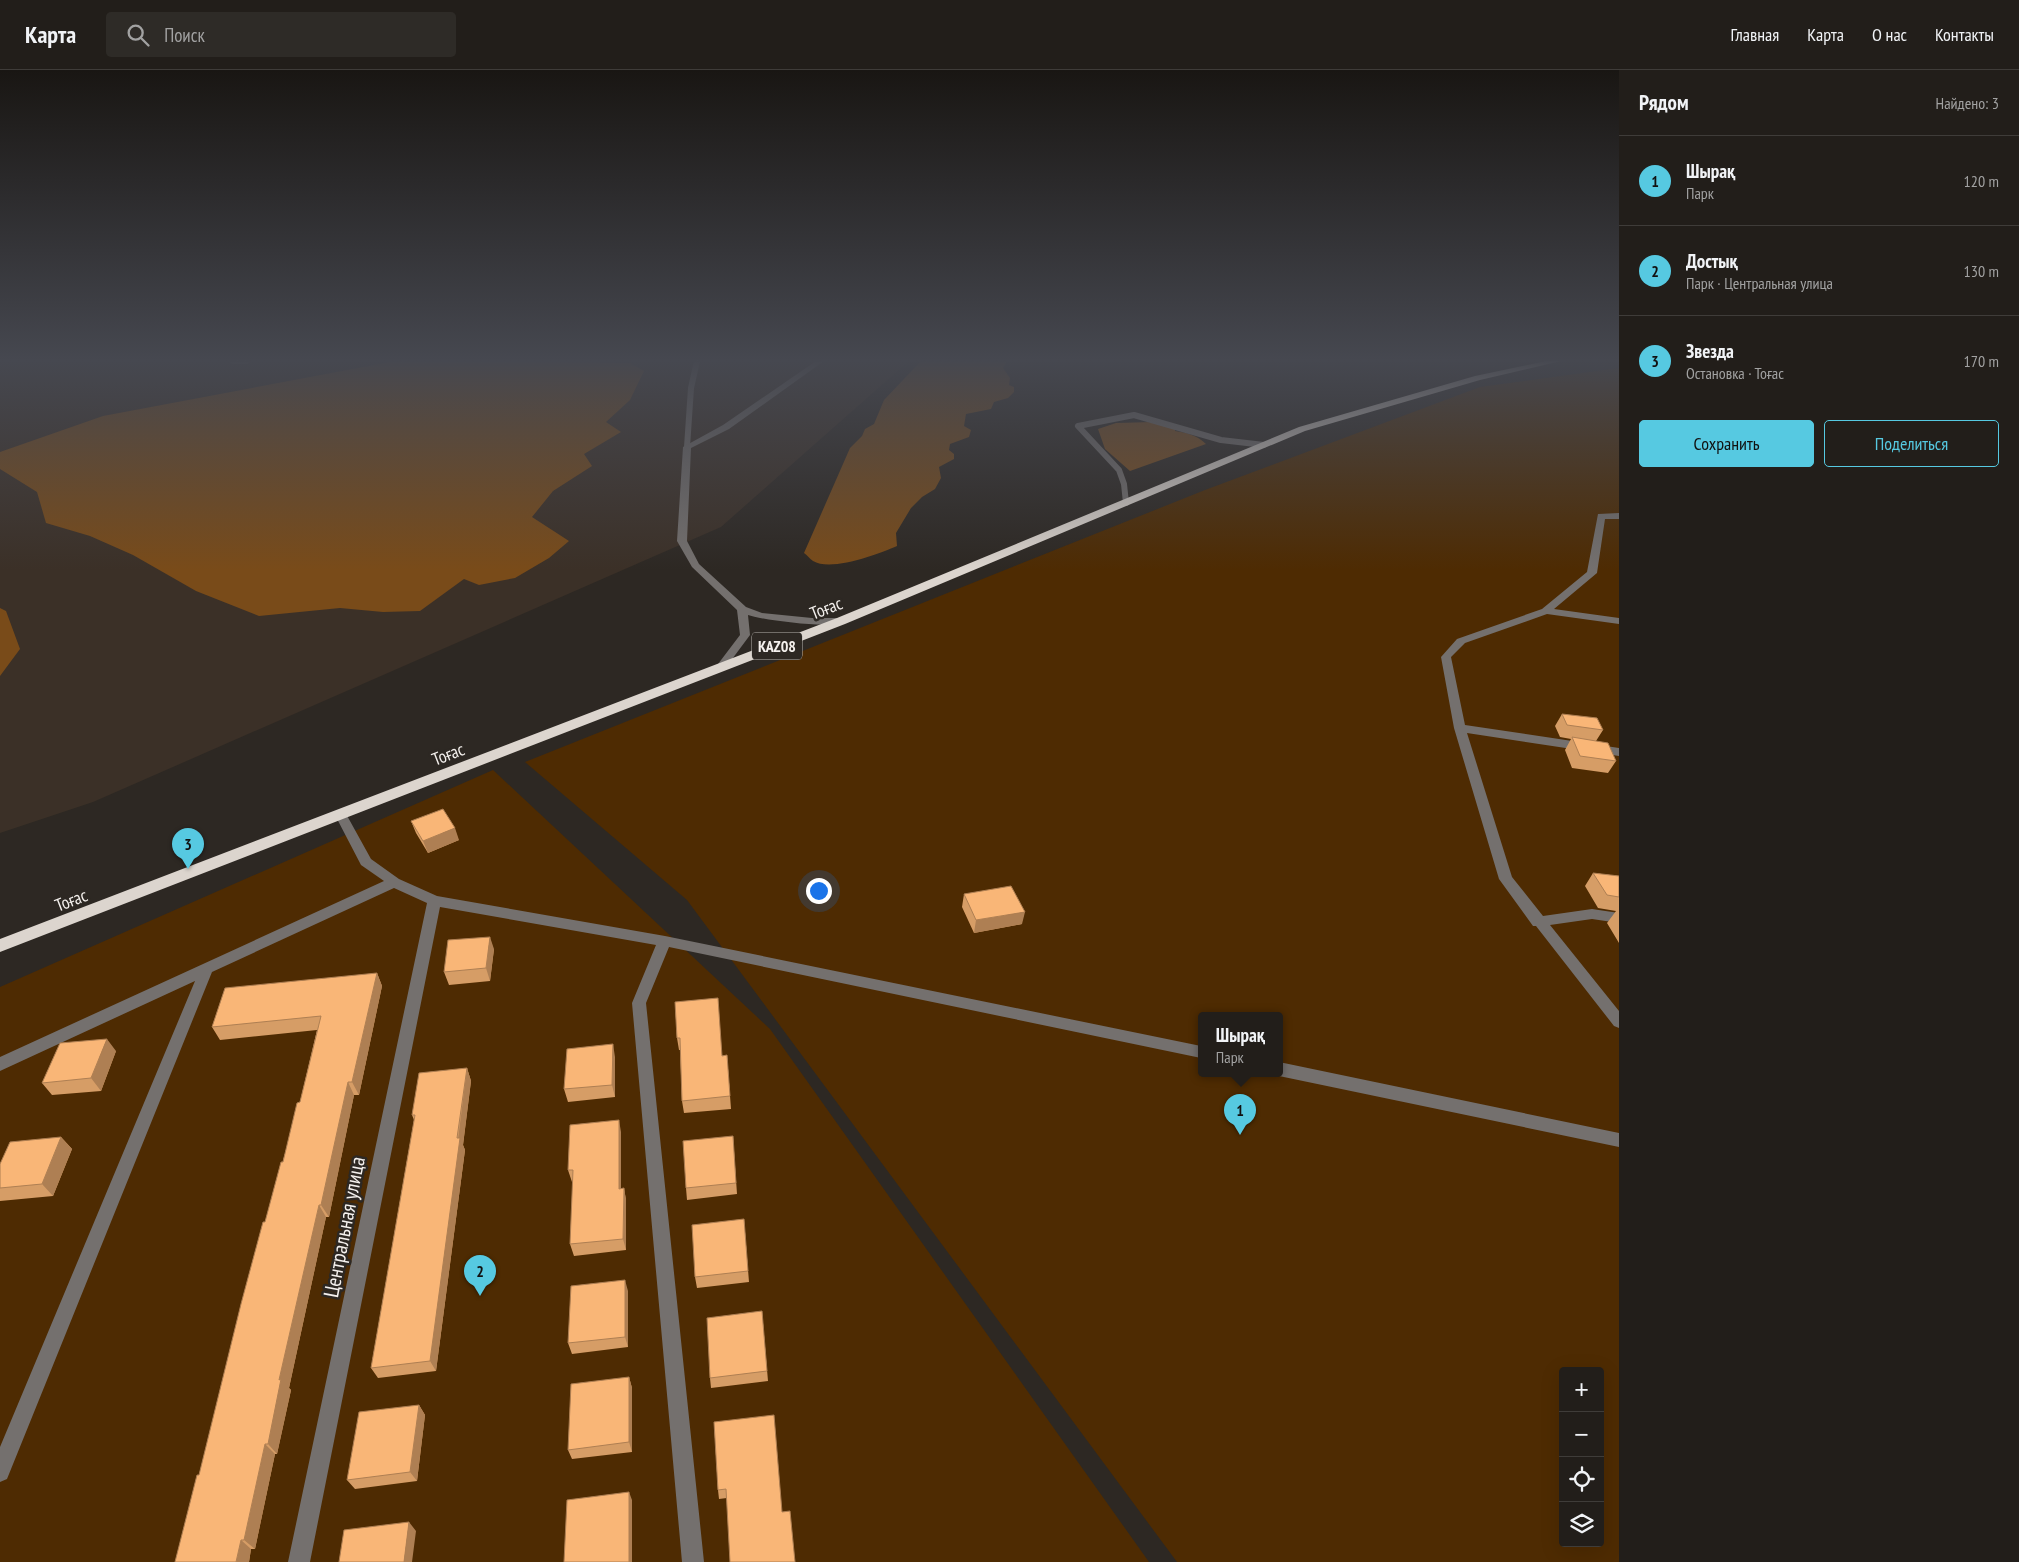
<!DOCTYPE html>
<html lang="ru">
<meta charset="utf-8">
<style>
body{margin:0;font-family:"PT Sans Narrow",sans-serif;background:#2e2b27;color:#f1f3f6}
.controls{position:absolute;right:15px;bottom:15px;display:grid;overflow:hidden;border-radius:5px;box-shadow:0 5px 20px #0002}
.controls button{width:45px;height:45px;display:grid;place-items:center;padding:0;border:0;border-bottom:1px solid #3f3c39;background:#221e1a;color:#f1f3f6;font:25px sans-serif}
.you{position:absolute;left:818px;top:820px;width:18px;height:18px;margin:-12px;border:4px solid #fff;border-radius:50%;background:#1a73e8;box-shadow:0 0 0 8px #1a73e833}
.badge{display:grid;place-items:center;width:32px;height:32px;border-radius:50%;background:#56c9e1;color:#111;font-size:16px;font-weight:700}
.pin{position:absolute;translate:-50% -41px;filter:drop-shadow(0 1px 2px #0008)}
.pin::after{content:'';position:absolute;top:26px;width:18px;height:15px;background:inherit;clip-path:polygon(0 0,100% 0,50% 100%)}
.popup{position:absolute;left:1198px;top:942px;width:85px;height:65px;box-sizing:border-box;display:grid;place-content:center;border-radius:5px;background:#221e1a;filter:drop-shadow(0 1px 4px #0005);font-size:16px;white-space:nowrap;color:#a2a2a2}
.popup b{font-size:19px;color:#f1f3f6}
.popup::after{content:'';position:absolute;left:50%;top:100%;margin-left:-10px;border:10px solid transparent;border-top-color:#221e1a}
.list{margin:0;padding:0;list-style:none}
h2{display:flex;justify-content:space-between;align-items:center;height:65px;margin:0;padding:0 20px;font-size:21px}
h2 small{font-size:16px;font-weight:400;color:#a2a2a2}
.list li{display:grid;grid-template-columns:32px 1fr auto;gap:15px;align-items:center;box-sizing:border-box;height:90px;padding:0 20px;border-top:1px solid #3f3c39}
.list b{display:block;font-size:19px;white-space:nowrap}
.list p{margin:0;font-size:16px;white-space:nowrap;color:#a2a2a2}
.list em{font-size:16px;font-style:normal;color:#a2a2a2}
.actions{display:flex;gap:10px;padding:15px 20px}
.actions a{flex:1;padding:11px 0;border:1px solid #56c9e1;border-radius:5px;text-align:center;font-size:18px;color:#56c9e1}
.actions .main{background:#56c9e1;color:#111}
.icon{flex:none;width:28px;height:28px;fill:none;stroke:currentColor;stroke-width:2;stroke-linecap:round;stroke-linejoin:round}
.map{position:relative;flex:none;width:1619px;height:1492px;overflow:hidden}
header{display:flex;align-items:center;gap:30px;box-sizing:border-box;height:70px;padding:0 25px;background:#221e1a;border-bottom:1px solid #3f3c39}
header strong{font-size:24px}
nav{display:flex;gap:28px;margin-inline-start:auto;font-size:18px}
.search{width:350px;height:45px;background:#2e2b27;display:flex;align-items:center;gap:12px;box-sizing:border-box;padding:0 18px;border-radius:5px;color:#a2a2a2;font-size:19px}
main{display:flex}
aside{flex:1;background:#221e1a}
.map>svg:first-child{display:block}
.built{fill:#3b3027}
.green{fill:#4e2b02;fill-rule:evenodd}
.forest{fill:#7d4e1d}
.water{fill:#794b19}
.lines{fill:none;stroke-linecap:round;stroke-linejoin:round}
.lane{stroke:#74706e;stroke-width:6}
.street{fill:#74706e;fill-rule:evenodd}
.highway{fill:#dcd5ce;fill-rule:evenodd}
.wall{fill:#d69d66}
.shaded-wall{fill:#ae7f53}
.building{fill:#f9b677;stroke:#ae7f53}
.labels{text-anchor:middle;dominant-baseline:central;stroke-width:5;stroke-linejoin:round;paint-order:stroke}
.shield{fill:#2d2823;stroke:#b9b5b1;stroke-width:1}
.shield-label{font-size:16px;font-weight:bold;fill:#f5f1ee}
.street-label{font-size:18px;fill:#f5f1ee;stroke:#2d2823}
.near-street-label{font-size:21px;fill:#f5f1ee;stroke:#2d2823}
</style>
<header>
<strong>Карта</strong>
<div class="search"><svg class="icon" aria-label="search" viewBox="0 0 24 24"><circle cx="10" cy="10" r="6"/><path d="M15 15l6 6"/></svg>Поиск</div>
<nav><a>Главная</a><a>Карта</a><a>О нас</a><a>Контакты</a></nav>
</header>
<main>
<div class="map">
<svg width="1619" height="1492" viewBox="0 0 1619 1492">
<rect width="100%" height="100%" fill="#2d2823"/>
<path class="built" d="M 0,291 L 909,291 L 721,457 L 93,732 L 0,763 Z"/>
<path class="green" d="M 1619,298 L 1619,1492 L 1177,1492 L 687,830 L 525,692 L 1205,420 L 1480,317 ZM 1201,946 L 1279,946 L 1279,1004 L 1201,1004 ZM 1563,1301 L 1600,1301 L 1600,1473 L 1563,1473 Z
M 493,700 L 770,959 L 1149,1492 L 0,1492 L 0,917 Z"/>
<path class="forest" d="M 1152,352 L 1175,359 L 1175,361 C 1187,363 1197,365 1206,374 L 1130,401 L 1105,379 L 1098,359 L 1116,353 Z"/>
<path class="water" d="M 395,291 L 630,293 L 644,301 L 630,330 L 606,352 L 621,362 L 584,384 L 592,396 L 553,421 L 532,447 L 569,471 L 549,488 L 515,508 L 479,515 L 464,509 L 420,541 L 383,542 L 340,538 L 259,546 L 196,521 L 133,485 L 90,466 L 46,453 L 37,422 L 0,399 L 0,382 L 103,346 Z
M 921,291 L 1007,291 L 1003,298 L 1010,308 L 1009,315 L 1014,317 L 1014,322 L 1008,328 L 994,332 L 991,339 L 966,344 L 964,356 L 971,360 L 969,367 L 950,374 L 949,380 L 954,384 L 954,389 L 939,397 L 941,408 L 935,419 L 922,427 L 911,438 L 896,463 L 897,476 C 879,484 831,502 813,491 C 810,489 807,485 804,483 L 850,378 L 862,366 L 865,359 L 874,354 L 884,330 Z
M 0,538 L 6,541 L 20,579 L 0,606 Z"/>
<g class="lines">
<path class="lane" d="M 233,291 L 247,291
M 687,377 L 691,318 L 697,291
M 1126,433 L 1124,414 L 1119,400 L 1078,356 L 1134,345 L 1221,370 L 1264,375"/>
<path class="street" d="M 816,291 L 824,291 L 729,359 L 691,378 L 687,471 L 699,494 L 746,537 L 762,543 L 812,548 L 841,548 L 846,551 C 836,560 762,550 748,545 L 750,565 L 724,600 L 716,600 L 715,598 L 740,565 L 737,540 L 692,497 L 677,471 L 683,377 L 723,355 Z
M 1619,443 L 1619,449 L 1605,449 L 1597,503 L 1554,539 L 1619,548 L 1619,554 L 1547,544 L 1465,573 L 1451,587 L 1465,655 L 1619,678 L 1619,686 L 1467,663 L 1512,807 L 1543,846 L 1592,839 L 1619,843 L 1619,853 L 1592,849 L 1550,855 L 1619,941 L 1619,958 L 1614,956 L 1536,856 L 1533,856 L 1499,809 L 1454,658 L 1441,587 L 1457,569 L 1542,539 L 1587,502 L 1598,444 Z
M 341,741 L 345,742 L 371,789 L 399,809 L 437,826 L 665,866 L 1201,976 L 1201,988 L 669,877 L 646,933 L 704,1492 L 682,1492 L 632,933 L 656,875 L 440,837 L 310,1492 L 288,1492 L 427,833 L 394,818 L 212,902 L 7,1409 L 0,1412 L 0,1377 L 195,911 L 0,1001 L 0,987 L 384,811 L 361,795 L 335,745 Z
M 1279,992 L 1619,1063 L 1619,1077 L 1279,1006 L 1274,1004 L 1279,1004 Z"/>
<path class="highway" d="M 1546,291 L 1561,291 L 1480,310 L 1305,361 L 845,554 L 0,882 L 0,869 L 837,548 L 1299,357 L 1475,306 Z"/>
</g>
<path class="wall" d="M 1562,644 L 1603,660 L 1596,671 L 1616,691 L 1608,703 L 1572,698 L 1565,680 L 1571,669 L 1560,667 L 1555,656 Z
M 411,751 L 459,770 L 428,783 L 416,763 Z
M 1593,803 L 1619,806 L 1619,873 L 1607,853 L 1616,841 L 1598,838 L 1585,816 Z
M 964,824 L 1022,854 L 974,863 L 962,837 Z
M 494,879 L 490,911 L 449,915 L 444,902 Z
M 377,903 L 382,916 L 359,1025 L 354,1025 L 329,1147 L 326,1147 L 289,1318 L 291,1320 L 277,1384 L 275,1384 L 255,1479 L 251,1479 L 249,1492 L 175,1492 L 199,1405 L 265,1152 L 300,1032 L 317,960 L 220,970 L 212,957 Z
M 675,932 L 723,986 L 727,985 L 731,1039 L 684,1043 L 682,1031 L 680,980 L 679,980 L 677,968 Z
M 116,981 L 101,1021 L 52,1025 L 42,1013 Z
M 615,987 L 615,1027 L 568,1032 L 564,1019 Z
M 467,998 L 471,1011 L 463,1075 L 465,1080 L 436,1301 L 378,1308 L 371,1298 L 414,1050 L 412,1045 Z
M 621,1062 L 621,1119 L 624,1118 L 626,1130 L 626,1180 L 574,1186 L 570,1174 L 573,1112 L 572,1112 L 568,1100 Z
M 733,1066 L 737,1124 L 687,1130 L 686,1118 Z
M 61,1067 L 72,1079 L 53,1126 L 0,1131 L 0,1094 Z
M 744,1149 L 749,1212 L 697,1218 L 695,1207 Z
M 628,1221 L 628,1277 L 572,1284 L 568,1273 Z
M 762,1241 L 768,1311 L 711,1318 L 710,1308 Z
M 629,1307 L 632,1318 L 632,1382 L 572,1389 L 568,1380 Z
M 419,1335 L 425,1345 L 417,1411 L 355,1419 L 347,1410 Z
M 714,1352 L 782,1442 L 795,1492 L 727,1428 L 719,1429 L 718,1420 Z"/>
<path class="shaded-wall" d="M 455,758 L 459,770 L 428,783 L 423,771 Z
M 1025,842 L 1022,854 L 974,863 L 976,850 Z
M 490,867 L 494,879 L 490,911 L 486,898 Z
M 377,903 L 382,916 L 359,1025 L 352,1012 Z
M 107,969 L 116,981 L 101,1021 L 91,1008 Z
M 613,974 L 615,987 L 615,1027 L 612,1015 Z
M 467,998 L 471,1011 L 463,1075 L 465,1080 L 436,1301 L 430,1291 Z
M 348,1012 L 354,1025 L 329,1147 L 321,1135 Z
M 619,1050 L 621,1062 L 621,1131 L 619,1119 Z
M 61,1067 L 72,1079 L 53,1126 L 42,1114 Z
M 624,1118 L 626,1130 L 626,1180 L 623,1169 Z
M 319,1135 L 326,1147 L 289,1318 L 291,1320 L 277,1384 L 268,1374 L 279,1310 Z
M 625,1210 L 628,1221 L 628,1277 L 625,1267 Z
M 629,1307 L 632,1318 L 632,1382 L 629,1372 Z
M 419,1335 L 425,1345 L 417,1411 L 410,1402 Z
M 265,1374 L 275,1384 L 255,1479 L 244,1470 Z
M 629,1422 L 632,1430 L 632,1492 L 629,1492 Z
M 409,1452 L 416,1461 L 412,1492 L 404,1492 Z
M 241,1470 L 251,1479 L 249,1492 L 236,1492 Z"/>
<path class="building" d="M 1562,644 L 1597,648 L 1603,660 L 1567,655 Z
M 1572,667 L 1608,673 L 1616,691 L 1580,686 Z
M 443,739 L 455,758 L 423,771 L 411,751 Z
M 1593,803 L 1619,806 L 1619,827 L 1607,825 Z
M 1011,816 L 1025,842 L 976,850 L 964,824 Z
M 490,867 L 486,898 L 444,902 L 448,870 Z
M 377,903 L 352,1012 L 348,1012 L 321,1135 L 319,1135 L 279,1310 L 281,1309 L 268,1374 L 265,1374 L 244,1470 L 241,1470 L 236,1492 L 175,1492 L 197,1405 L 199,1405 L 241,1234 L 263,1152 L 265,1152 L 281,1092 L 283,1092 L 297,1033 L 300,1032 L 321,946 L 212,957 L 225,918 Z
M 718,928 L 722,986 L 727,985 L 730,1026 L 682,1031 L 680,968 L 677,968 L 675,932 Z
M 107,969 L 91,1008 L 42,1013 L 60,973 Z
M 613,974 L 612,1015 L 564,1019 L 567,979 Z
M 467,998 L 457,1068 L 460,1068 L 430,1291 L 371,1298 L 415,1045 L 412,1045 L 419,1003 Z
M 619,1050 L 619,1119 L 624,1118 L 623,1169 L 570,1174 L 573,1100 L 568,1100 L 570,1055 Z
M 733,1066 L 736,1113 L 686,1118 L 683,1071 Z
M 61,1067 L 42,1114 L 0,1118 L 0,1094 L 10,1072 Z
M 744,1149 L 748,1201 L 695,1207 L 692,1155 Z
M 625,1210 L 625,1267 L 568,1273 L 571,1216 Z
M 762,1241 L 767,1301 L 710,1308 L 707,1248 Z
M 629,1307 L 629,1372 L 568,1380 L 571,1314 Z
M 419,1335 L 410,1402 L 347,1410 L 359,1342 Z
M 774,1345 L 782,1442 L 790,1441 L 795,1492 L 730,1492 L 726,1419 L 718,1420 L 714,1352 Z
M 629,1422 L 629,1492 L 564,1492 L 567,1430 Z
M 409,1452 L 404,1492 L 339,1492 L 344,1460 Z"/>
<linearGradient id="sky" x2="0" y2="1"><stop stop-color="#191613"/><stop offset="0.58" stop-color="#464850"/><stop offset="1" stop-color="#464850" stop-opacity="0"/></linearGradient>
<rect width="1619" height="500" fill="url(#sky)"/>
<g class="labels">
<rect class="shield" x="752" y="562.5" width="50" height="27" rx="4"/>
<g class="shield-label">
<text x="777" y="576">KAZ08</text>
</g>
<g class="street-label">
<text transform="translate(826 538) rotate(-21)">Тоғас</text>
<text transform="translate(448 684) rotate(-21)">Тоғас</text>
<text transform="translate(71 830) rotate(-21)">Тоғас</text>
</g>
<g class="near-street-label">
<text transform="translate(344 1157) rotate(-79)">Центральная улица</text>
</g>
</g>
</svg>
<div class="controls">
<button>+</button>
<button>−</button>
<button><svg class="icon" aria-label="locate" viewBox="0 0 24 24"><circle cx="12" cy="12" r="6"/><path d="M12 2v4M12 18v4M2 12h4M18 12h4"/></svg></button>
<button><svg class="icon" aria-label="layers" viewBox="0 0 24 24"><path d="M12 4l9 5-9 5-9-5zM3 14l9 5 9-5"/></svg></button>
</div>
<div class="you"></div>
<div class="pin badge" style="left:1240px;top:1065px">1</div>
<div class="popup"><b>Шырақ</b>Парк</div>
<div class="pin badge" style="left:480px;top:1226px">2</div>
<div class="pin badge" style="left:188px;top:799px">3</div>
</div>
<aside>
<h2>Рядом<small>Найдено: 3</small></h2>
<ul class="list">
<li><span class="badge">1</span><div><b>Шырақ</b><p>Парк</p></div><em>120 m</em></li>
<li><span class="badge">2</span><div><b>Достық</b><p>Парк · Центральная улица</p></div><em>130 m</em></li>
<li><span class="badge">3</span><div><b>Звезда</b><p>Остановка · Тоғас</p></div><em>170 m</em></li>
</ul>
<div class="actions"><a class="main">Сохранить</a><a>Поделиться</a></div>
</aside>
</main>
